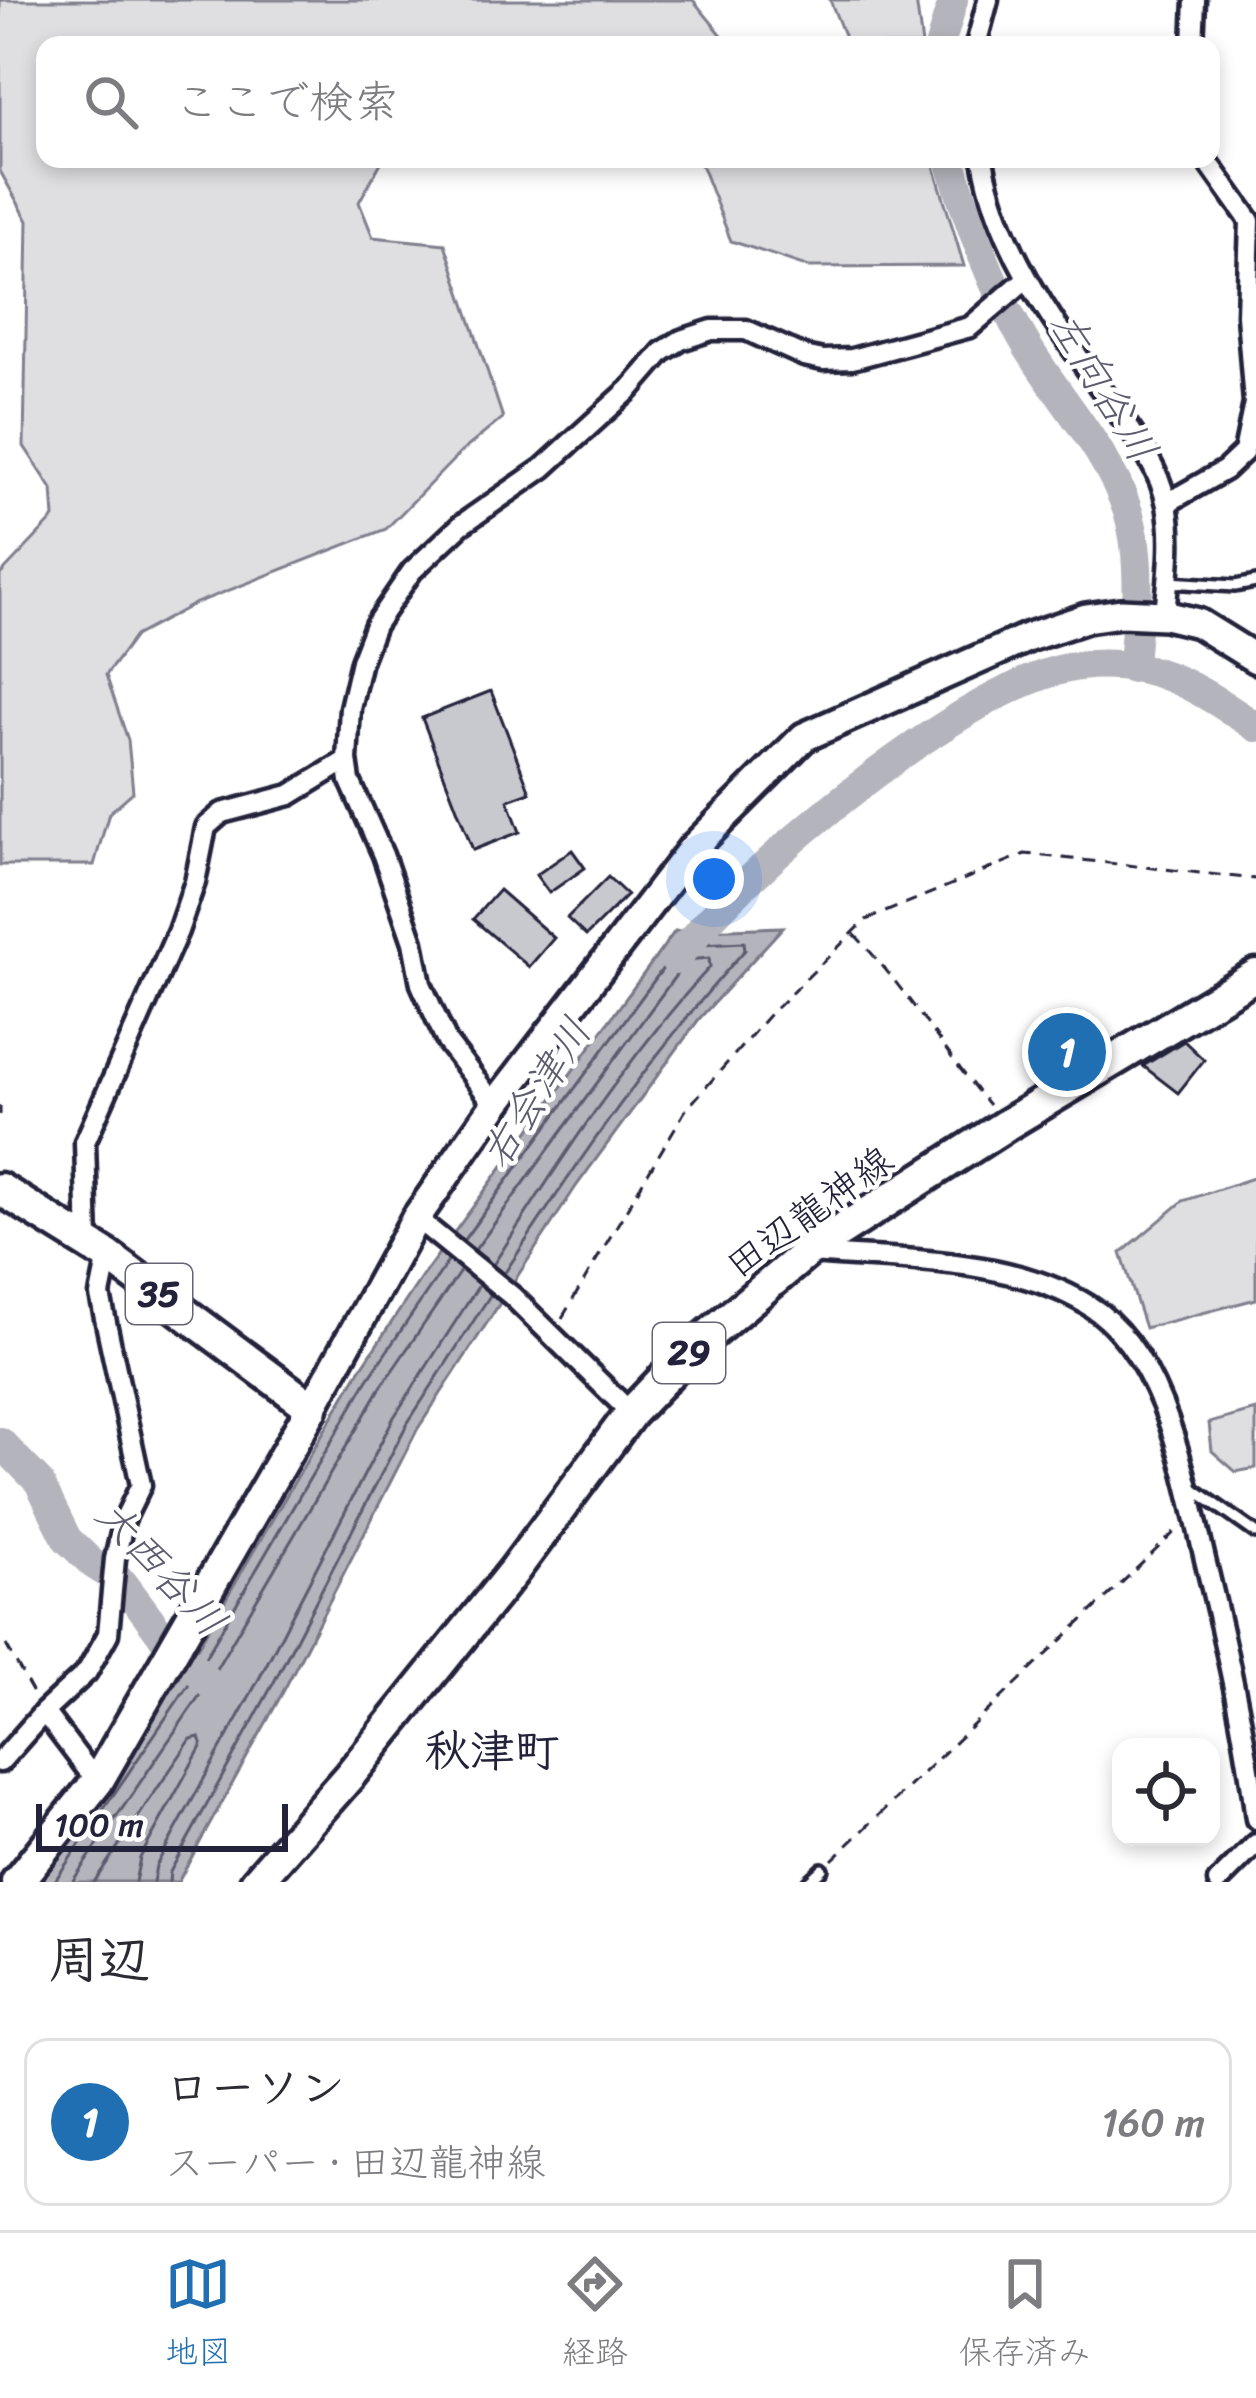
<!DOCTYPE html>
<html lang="ja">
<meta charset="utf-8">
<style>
body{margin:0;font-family:Sriracha,"Klee One",sans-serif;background:#f2f2f3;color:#2b2b33}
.controls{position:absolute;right:36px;bottom:36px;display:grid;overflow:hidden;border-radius:24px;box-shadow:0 6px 18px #0003}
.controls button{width:108px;height:108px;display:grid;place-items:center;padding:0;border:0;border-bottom:3px solid #e1e1e2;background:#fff;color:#2b2b33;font:60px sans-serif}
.scale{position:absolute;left:36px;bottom:30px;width:252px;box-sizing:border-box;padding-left:12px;border:6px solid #22223b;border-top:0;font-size:33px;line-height:42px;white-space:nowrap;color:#22223b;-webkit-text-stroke:9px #fff;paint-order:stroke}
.you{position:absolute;left:714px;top:879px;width:42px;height:42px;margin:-30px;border:9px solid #fff;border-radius:50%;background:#1a73e8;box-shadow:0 0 0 18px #1a73e833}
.badge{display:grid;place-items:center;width:78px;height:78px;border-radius:50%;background:#1f6fb2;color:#fff;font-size:39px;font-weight:700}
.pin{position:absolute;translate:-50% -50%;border:6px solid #fff;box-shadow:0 3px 12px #0006}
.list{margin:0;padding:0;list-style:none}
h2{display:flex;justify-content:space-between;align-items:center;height:156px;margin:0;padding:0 48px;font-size:51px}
h2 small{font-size:39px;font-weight:400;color:#7c7c81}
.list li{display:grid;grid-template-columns:78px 1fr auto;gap:36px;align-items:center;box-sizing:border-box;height:168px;margin:0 24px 24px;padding:0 24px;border:3px solid #e1e1e2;border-radius:24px}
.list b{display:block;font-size:45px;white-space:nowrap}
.list p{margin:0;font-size:39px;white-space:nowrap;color:#7c7c81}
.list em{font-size:39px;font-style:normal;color:#7c7c81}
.icon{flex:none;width:66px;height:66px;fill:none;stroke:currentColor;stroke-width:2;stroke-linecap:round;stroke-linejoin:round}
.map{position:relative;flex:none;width:1256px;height:1882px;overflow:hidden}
.search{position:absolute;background:#fff;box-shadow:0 6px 18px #0003;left:36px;right:36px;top:36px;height:132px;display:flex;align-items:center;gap:30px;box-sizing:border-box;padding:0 42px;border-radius:24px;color:#7c7c81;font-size:45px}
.sheet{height:348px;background:#fff}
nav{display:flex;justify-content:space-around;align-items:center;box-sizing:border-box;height:168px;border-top:3px solid #e1e1e2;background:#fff;font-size:33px;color:#7c7c81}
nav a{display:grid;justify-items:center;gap:6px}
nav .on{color:#1f6fb2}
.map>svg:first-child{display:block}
.green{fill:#dfdfe2;stroke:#80808e;stroke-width:3}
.water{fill:#b4b4bc;stroke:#7a7a88;stroke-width:3}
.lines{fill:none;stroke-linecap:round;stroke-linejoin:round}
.shore{stroke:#5c5c6f;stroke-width:3}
.river{stroke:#b4b4bc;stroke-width:30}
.building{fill:#c8c8cf;stroke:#22223b;stroke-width:3}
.lane-casing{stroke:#22223b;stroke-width:18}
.street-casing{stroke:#22223b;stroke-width:27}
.secondary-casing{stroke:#22223b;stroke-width:36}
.primary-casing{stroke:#22223b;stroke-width:39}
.path{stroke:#22223b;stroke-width:3;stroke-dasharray:12 9;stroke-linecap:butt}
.lane{stroke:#fff;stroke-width:9}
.street{stroke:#fff;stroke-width:18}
.secondary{stroke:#fff;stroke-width:27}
.primary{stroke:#fff;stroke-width:30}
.labels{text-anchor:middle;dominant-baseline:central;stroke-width:9;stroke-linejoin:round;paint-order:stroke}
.shield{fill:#fff;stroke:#646476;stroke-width:3}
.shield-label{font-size:36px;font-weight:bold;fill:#22223b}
.street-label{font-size:39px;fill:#22223b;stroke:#fff}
.water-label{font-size:42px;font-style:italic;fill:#5c5c6f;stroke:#fff}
.quarter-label{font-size:45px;font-weight:bold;fill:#22223b;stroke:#fff}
</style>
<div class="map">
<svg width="1256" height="1882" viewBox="0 0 1256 1882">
<rect width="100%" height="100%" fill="#fff"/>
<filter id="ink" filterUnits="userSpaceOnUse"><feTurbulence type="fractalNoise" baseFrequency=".00833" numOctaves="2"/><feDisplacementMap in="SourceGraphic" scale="24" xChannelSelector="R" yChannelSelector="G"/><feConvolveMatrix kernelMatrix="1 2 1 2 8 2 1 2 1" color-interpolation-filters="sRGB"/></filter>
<g filter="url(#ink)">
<path class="green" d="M 0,0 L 693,0 L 730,45 L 45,45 L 45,159 L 383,159 L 359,202 L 373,237 L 445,244 L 503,418 L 461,452 L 386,529 L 196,603 L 135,636 L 106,675 L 128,740 L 133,792 L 109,813 L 94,865 L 0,865 L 0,575 L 54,518 L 52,489 L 24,446 L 28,221 L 0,171 Z
M 830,0 L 916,0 L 922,45 L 844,45 L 846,40 Z
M 699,159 L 932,159 L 964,266 L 809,267 L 731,241 Z
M 1256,1177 L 1256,1299 L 1145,1328 L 1121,1253 L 1183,1201 Z
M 1256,1410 L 1256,1468 L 1236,1472 L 1212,1451 L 1209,1423 Z"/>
<path class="water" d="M 783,927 L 699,1019 L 577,1185 L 417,1430 L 284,1690 L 178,1882 L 39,1882 L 183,1672 L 358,1373 L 423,1275 L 675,931 Z"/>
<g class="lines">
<path class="shore" d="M 463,1241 L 680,945 L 744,942 L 745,950 C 654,1050 578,1161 504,1274
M 475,1250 L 687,960 L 709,958 L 710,967 C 627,1057 559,1162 493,1265
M 54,1882 L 193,1678 L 368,1379 L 449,1260
M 72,1882 L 206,1686 L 381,1387 L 461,1270
M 94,1882 L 191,1739 L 199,1737 L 202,1745 L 140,1858 L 135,1882
M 153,1882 L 156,1866 L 260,1677 L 394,1417 L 479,1285
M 169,1882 L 170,1872 L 273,1684 L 407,1424 L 491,1294"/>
<path class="river" d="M 940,45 L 953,0
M 950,159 C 969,224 992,288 1027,346 C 1059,399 1109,452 1128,512 C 1142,554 1138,624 1132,668
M 675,960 C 741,872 970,679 1079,666 C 1153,657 1198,688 1256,727
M 0,1442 L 39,1482 L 67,1539 L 93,1564 L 123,1583 L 161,1634 L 216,1690"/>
</g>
<path class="building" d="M 491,691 L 530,792 L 508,800 L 520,832 L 473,850 L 422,718 Z
M 572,850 L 585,868 L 549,893 L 536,875 Z
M 608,877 L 627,895 L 586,936 L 567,918 Z
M 499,890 L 554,938 L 529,967 L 473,919 Z
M 1184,1041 L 1204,1060 L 1178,1093 L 1143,1066 Z"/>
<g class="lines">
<g class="lane-casing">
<path id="lane" d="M 1168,582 L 1235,586 L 1256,582
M 1191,1487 L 1256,1533
M 808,1882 L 822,1869"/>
</g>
<g class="street-casing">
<path id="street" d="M 976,45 L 988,0
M 1193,45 L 1195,0
M 983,159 C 998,248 1053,322 1104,393 C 1127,426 1159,464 1167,505 C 1174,540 1168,579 1165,615
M 1167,503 L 1225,470 L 1244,452 L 1254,403 L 1247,315 L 1250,221 L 1206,159
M 495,1105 L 447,1042 L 421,984 L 413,942 L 383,855 L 350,781 L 347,760 L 350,708 L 361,661 L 375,625 L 412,571 L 461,525 L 543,468 L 630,389 L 662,352 L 681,340 L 712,330 L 746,330 L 804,356 L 823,360 L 852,359 L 970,327 L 1027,278
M 416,1218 L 512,1296 L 631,1413
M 88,1242 L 85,1142 L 178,931 L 195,882 L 206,827 L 222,813 L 290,795 L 347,760
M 811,1253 C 903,1261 1007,1256 1088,1305 C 1168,1353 1188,1493 1209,1576 C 1228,1656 1246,1737 1256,1819
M 44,1712 L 97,1782
M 0,1762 L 44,1712 L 87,1672 L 108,1634 L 115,1559 L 124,1520 L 141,1485 L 100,1295 L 108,1256
M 1218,1882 L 1256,1844"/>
</g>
<g class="secondary-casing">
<path id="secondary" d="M 312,1408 L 416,1218 L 495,1105 L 692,849 L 804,737 L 1029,637 L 1086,618 L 1121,613 L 1165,615 L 1198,623 L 1256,659"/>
</g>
<g class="primary-casing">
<path id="primary" d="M 0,1189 L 108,1256 L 312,1408 L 97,1782 L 17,1882
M 256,1882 L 350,1775 L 513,1572 L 631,1413 L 691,1350 L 806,1253 L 1006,1125 L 1256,975"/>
</g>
<path class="path" d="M 854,934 C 905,987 942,1049 989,1105
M 0,1106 L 0,1115
M 562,1318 L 685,1111 L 770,1014 L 866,920 L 1025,854 L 1256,879
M 6,1645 L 34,1695
M 832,1860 L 1181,1526"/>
<use href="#lane" class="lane"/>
<use href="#street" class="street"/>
<use href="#secondary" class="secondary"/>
<use href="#primary" class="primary"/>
</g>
</g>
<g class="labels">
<g class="shield">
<rect x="126" y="1264" width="66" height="60" rx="9"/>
<rect x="653" y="1323" width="72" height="60" rx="9"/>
</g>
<g class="shield-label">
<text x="159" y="1294">35</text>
<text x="689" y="1353">29</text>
</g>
<g class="street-label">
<text transform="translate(809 1212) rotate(-36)">田辺龍神線</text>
</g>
<g class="water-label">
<text transform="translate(1103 386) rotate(59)">左向谷川</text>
<text transform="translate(536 1093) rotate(-58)">右会津川</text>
<text transform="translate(161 1568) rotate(47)">大西谷川</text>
</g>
<g class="quarter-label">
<text x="492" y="1751">秋津町</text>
</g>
</g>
</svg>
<div class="controls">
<button><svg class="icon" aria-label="locate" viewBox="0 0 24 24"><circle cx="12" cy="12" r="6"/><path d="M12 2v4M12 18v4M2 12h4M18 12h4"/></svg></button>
</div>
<div class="scale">100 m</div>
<div class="you"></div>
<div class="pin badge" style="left:1067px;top:1052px">1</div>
<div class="search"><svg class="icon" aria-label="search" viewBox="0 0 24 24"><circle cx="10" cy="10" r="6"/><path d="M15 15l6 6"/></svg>ここで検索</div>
</div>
<section class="sheet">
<h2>周辺<small></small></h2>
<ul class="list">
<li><span class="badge">1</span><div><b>ローソン</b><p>スーパー · 田辺龍神線</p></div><em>160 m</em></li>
</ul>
</section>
<nav>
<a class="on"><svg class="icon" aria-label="map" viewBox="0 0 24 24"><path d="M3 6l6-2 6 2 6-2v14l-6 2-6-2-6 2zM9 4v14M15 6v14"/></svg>地図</a>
<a><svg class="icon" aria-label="directions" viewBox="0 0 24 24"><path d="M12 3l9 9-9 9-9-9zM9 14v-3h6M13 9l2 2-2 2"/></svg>経路</a>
<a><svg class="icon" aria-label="saved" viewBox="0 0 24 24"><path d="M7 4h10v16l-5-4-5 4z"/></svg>保存済み</a>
</nav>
